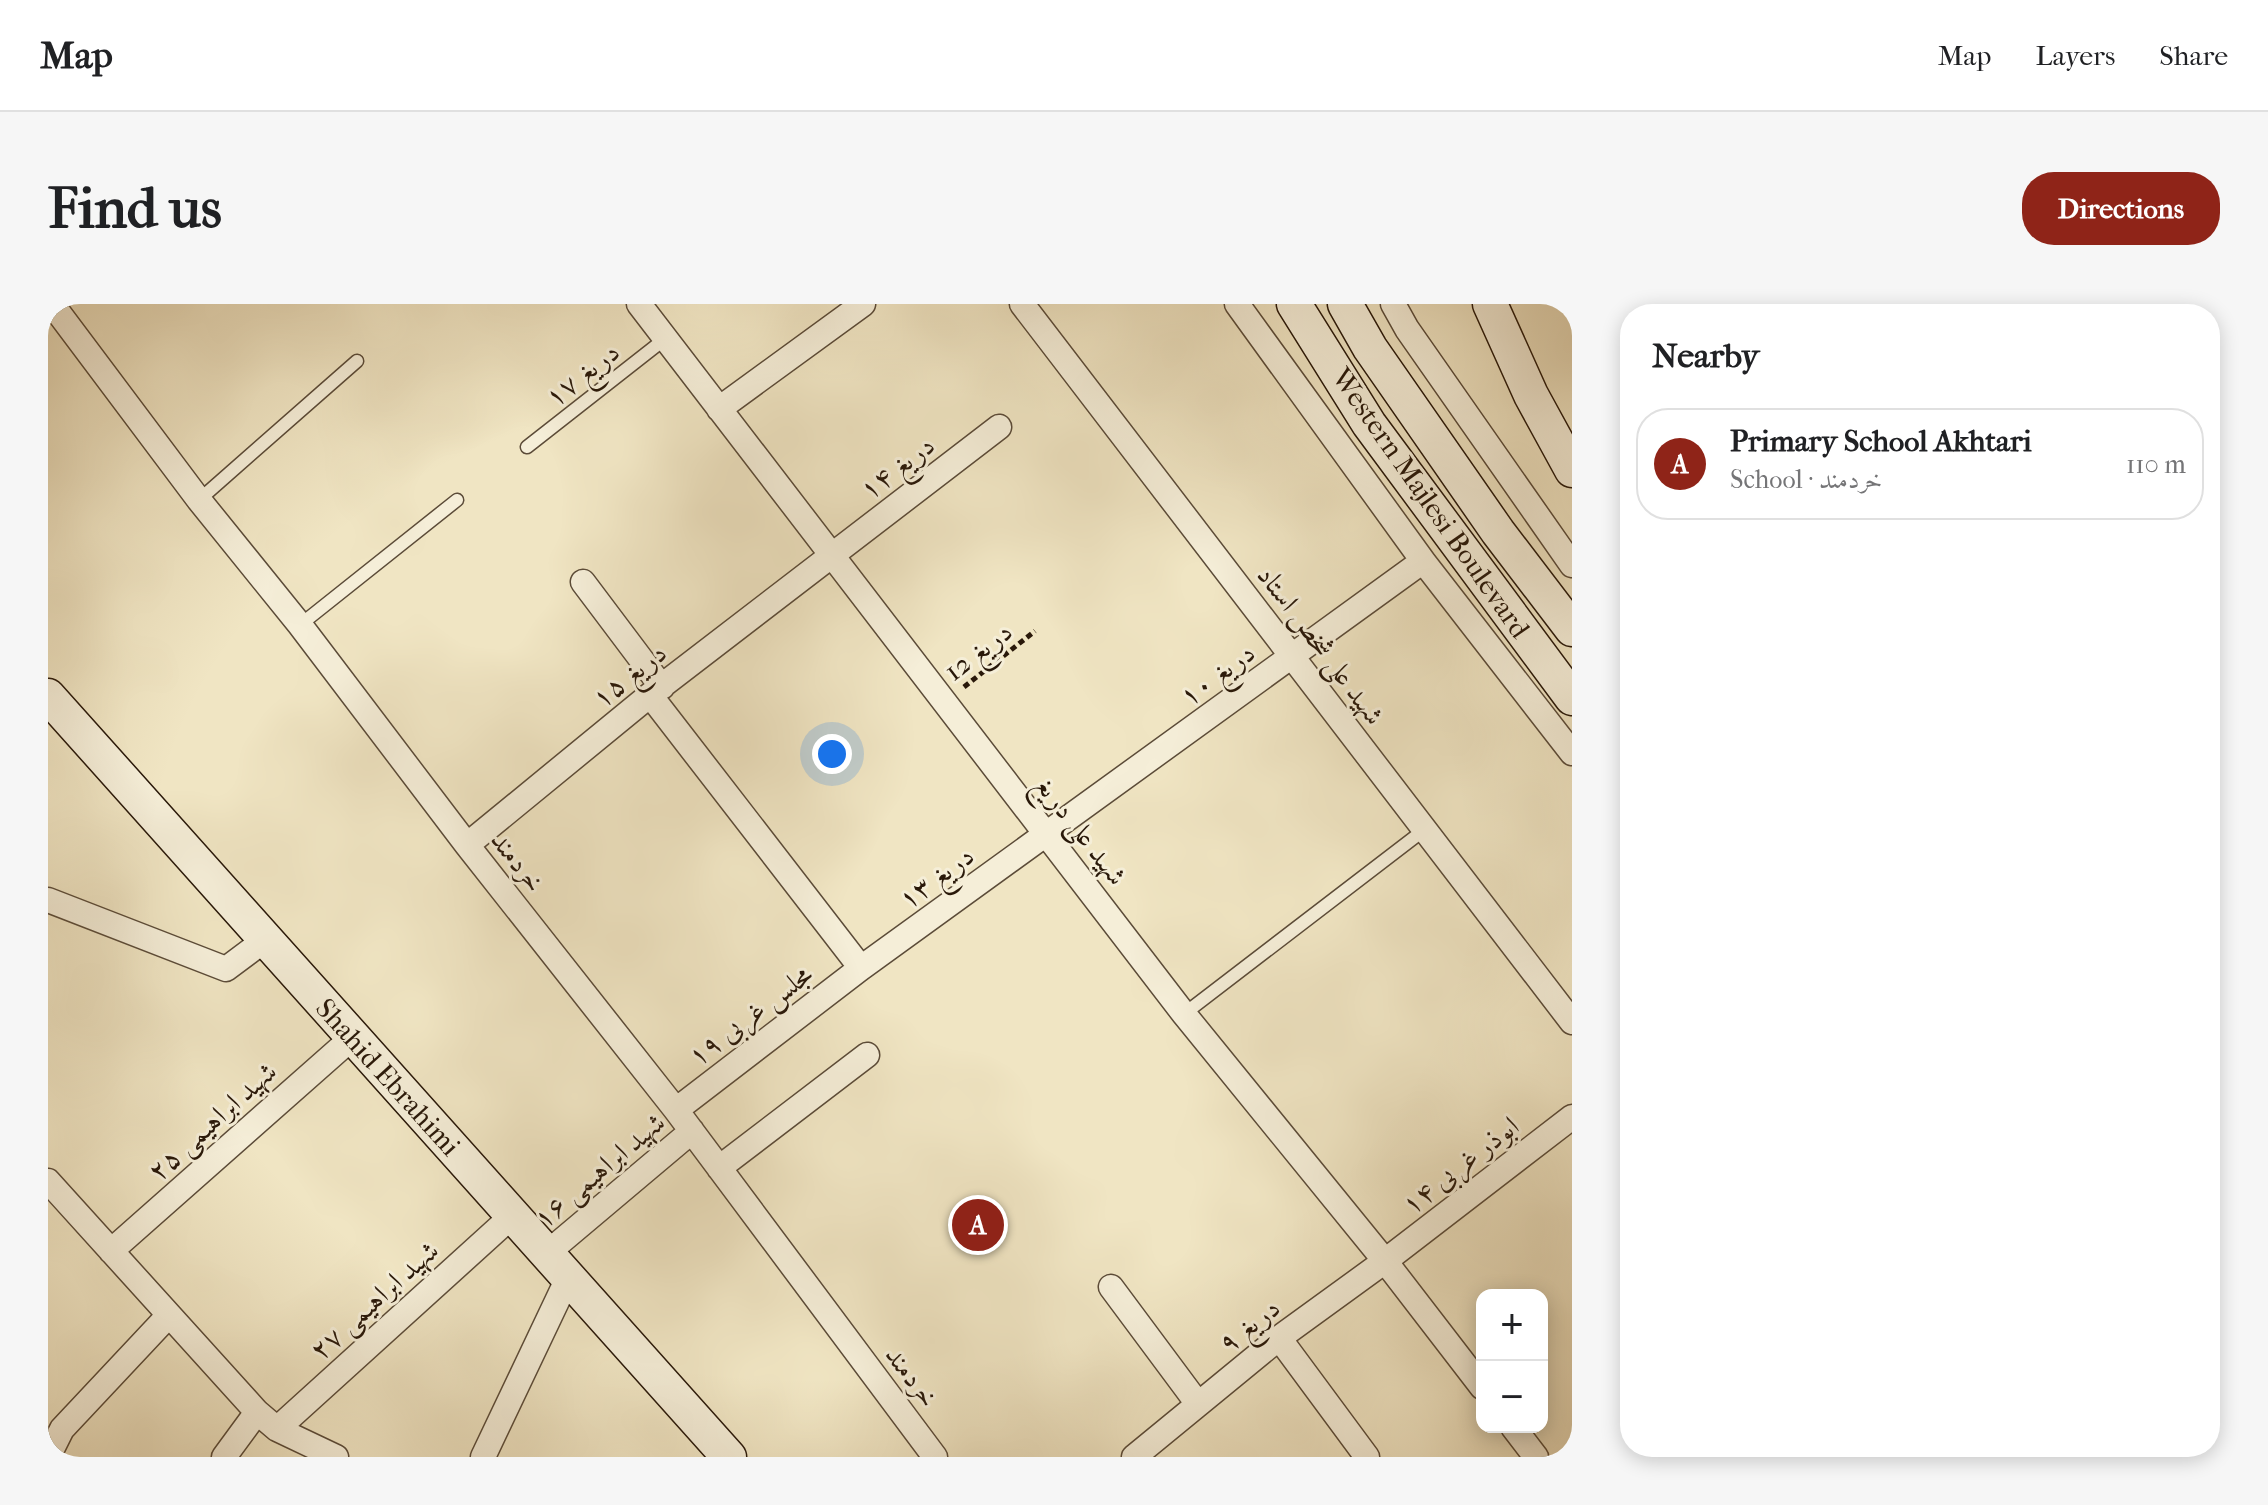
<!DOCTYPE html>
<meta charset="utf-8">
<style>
body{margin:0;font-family:"IM FELL French Canon",Amiri,serif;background:#f6f6f6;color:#202124}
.controls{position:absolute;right:24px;bottom:24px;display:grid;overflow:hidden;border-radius:16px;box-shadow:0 4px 20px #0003}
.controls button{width:72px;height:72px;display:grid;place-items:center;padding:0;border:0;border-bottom:2px solid #e0e0e0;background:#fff;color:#202124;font:40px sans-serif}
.you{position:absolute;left:784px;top:450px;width:28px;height:28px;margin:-20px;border:6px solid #fff;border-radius:50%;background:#1a73e8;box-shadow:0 0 0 12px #1a73e833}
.badge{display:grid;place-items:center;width:52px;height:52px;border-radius:50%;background:#8f2418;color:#fff;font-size:26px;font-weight:700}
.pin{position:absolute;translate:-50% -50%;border:4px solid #fff;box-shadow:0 2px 8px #0006}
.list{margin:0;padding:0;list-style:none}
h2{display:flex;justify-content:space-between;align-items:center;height:104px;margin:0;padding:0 32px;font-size:34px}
h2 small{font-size:26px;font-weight:400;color:#757577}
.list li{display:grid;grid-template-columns:52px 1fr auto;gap:24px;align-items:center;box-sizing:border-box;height:112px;margin:0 16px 16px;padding:0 16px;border:2px solid #e0e0e0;border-radius:32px}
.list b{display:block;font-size:30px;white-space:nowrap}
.list p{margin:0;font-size:26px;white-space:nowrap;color:#757577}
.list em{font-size:26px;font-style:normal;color:#757577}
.map{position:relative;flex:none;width:1524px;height:1153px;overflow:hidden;border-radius:32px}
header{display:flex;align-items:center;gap:48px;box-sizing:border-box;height:112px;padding:0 40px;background:#fff;border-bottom:2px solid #e0e0e0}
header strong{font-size:38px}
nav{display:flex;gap:44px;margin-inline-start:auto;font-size:28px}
.intro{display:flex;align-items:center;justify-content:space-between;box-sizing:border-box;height:192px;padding:0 48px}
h1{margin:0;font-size:56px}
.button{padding:20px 36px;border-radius:32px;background:#8f2418;color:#fff;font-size:28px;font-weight:700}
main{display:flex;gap:48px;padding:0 48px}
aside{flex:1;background:#fff;border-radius:32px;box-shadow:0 4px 20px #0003}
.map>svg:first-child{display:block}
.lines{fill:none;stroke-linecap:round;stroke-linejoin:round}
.lane-casing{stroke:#5b4b38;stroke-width:15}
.street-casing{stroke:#5b4b38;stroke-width:27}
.secondary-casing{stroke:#291809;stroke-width:37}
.path{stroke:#291809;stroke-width:5;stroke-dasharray:6 4;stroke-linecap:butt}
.lane{stroke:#f5eed8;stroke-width:12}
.street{stroke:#f5eed8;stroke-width:24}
.secondary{stroke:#f5eed8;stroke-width:34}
.labels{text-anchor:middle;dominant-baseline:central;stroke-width:6;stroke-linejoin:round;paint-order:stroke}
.street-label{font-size:28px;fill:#291809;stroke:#f5eed8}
</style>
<header>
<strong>Map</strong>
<nav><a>Map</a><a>Layers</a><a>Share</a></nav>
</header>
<div class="intro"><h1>Find us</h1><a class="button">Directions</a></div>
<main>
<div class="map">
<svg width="1524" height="1153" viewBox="0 0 1524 1153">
<rect width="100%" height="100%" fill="#f0e5c3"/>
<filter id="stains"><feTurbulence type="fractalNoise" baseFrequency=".0025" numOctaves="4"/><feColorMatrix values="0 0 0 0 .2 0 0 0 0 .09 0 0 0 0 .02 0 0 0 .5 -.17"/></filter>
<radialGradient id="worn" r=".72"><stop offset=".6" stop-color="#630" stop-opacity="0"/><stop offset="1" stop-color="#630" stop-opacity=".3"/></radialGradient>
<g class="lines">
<g class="lane-casing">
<path id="lane" d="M 479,143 L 618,34
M 151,196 L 309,57
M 252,321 L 409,196
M 1136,710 L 1376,526"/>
</g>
<g class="street-casing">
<path id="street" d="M 4,0 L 151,196 L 252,321 L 419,541 L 628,806 L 887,1153
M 591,0 L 1136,710 L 1337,957 L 1434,1083
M 974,0 L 1524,718
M 1189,0 L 1375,257 L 1524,449
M 1345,0 L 1359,25 L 1524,261
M 671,105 L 815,0
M 535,278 L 614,383
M 602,391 L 813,664
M 419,541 L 602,391 L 951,123
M 0,596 L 178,665 L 218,635
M 628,806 L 813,664 L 1375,257
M 671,864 L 819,751
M 0,877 L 209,1108 L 229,1125 L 288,1153
M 63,947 L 305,733
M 498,950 L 644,827
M 1063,983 L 1150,1100
M 1231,1034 L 1319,1153
M 1465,1123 L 1488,1153
M 229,1125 L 464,912
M 0,1153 L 14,1125 L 121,1011
M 176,1153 L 209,1108
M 435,1153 L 520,974
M 1086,1153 L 1231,1034 L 1337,957 L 1524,813"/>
</g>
<g class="secondary-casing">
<path id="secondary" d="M 1246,0 L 1321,120 L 1524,394
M 1297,0 L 1322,44 L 1450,228 L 1524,325
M 1442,0 L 1483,91 L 1524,166
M 0,392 L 681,1153"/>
</g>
<path class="path" d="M 916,383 L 987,327"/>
<use href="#lane" class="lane"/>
<use href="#street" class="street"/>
<use href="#secondary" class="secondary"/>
</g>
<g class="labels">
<g class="street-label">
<text transform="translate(534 70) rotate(-38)">دریغ ۱۷</text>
<text transform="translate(849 163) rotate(-37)">دریغ ۱۴</text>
<text transform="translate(1383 199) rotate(55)">Western Majlesi Boulevard</text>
<text transform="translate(1273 341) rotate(53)">شهید علی شخص استاد</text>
<text transform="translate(930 347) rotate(-38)">دریغ 12</text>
<text transform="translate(1169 370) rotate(-36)">دریغ ۱۰</text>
<text transform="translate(581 371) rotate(-38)">دریغ ۱۵</text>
<text transform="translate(1033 526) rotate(52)">شهید علی دریغ</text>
<text transform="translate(470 557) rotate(52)">خردمند</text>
<text transform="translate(888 573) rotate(-36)">دریغ ۱۳</text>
<text transform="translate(702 711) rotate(-37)">مجلس غربی ۱۹</text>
<text transform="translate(340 773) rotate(48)">Shahid Ebrahimi</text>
<text transform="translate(164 817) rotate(-42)">شهید ابراهیمی ۲۵</text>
<text transform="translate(1412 861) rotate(-38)">ابوذر غربی ۱۴</text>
<text transform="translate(551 866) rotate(-40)">شهید ابراهیمی ۱۶</text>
<text transform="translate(326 996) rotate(-42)">شهید ابراهیمی ۲۷</text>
<text transform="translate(1201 1021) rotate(-38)">دریغ ۹</text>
<text transform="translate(864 1072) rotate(53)">خردمند</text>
</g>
</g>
<rect width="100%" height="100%" filter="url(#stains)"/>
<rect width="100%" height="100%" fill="url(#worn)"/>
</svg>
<div class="controls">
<button>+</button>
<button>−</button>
</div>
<div class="you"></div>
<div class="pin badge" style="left:930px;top:921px">A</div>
</div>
<aside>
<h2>Nearby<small></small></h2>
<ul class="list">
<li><span class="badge">A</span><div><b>Primary School Akhtari</b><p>School · خردمند</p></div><em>110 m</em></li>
</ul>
</aside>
</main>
